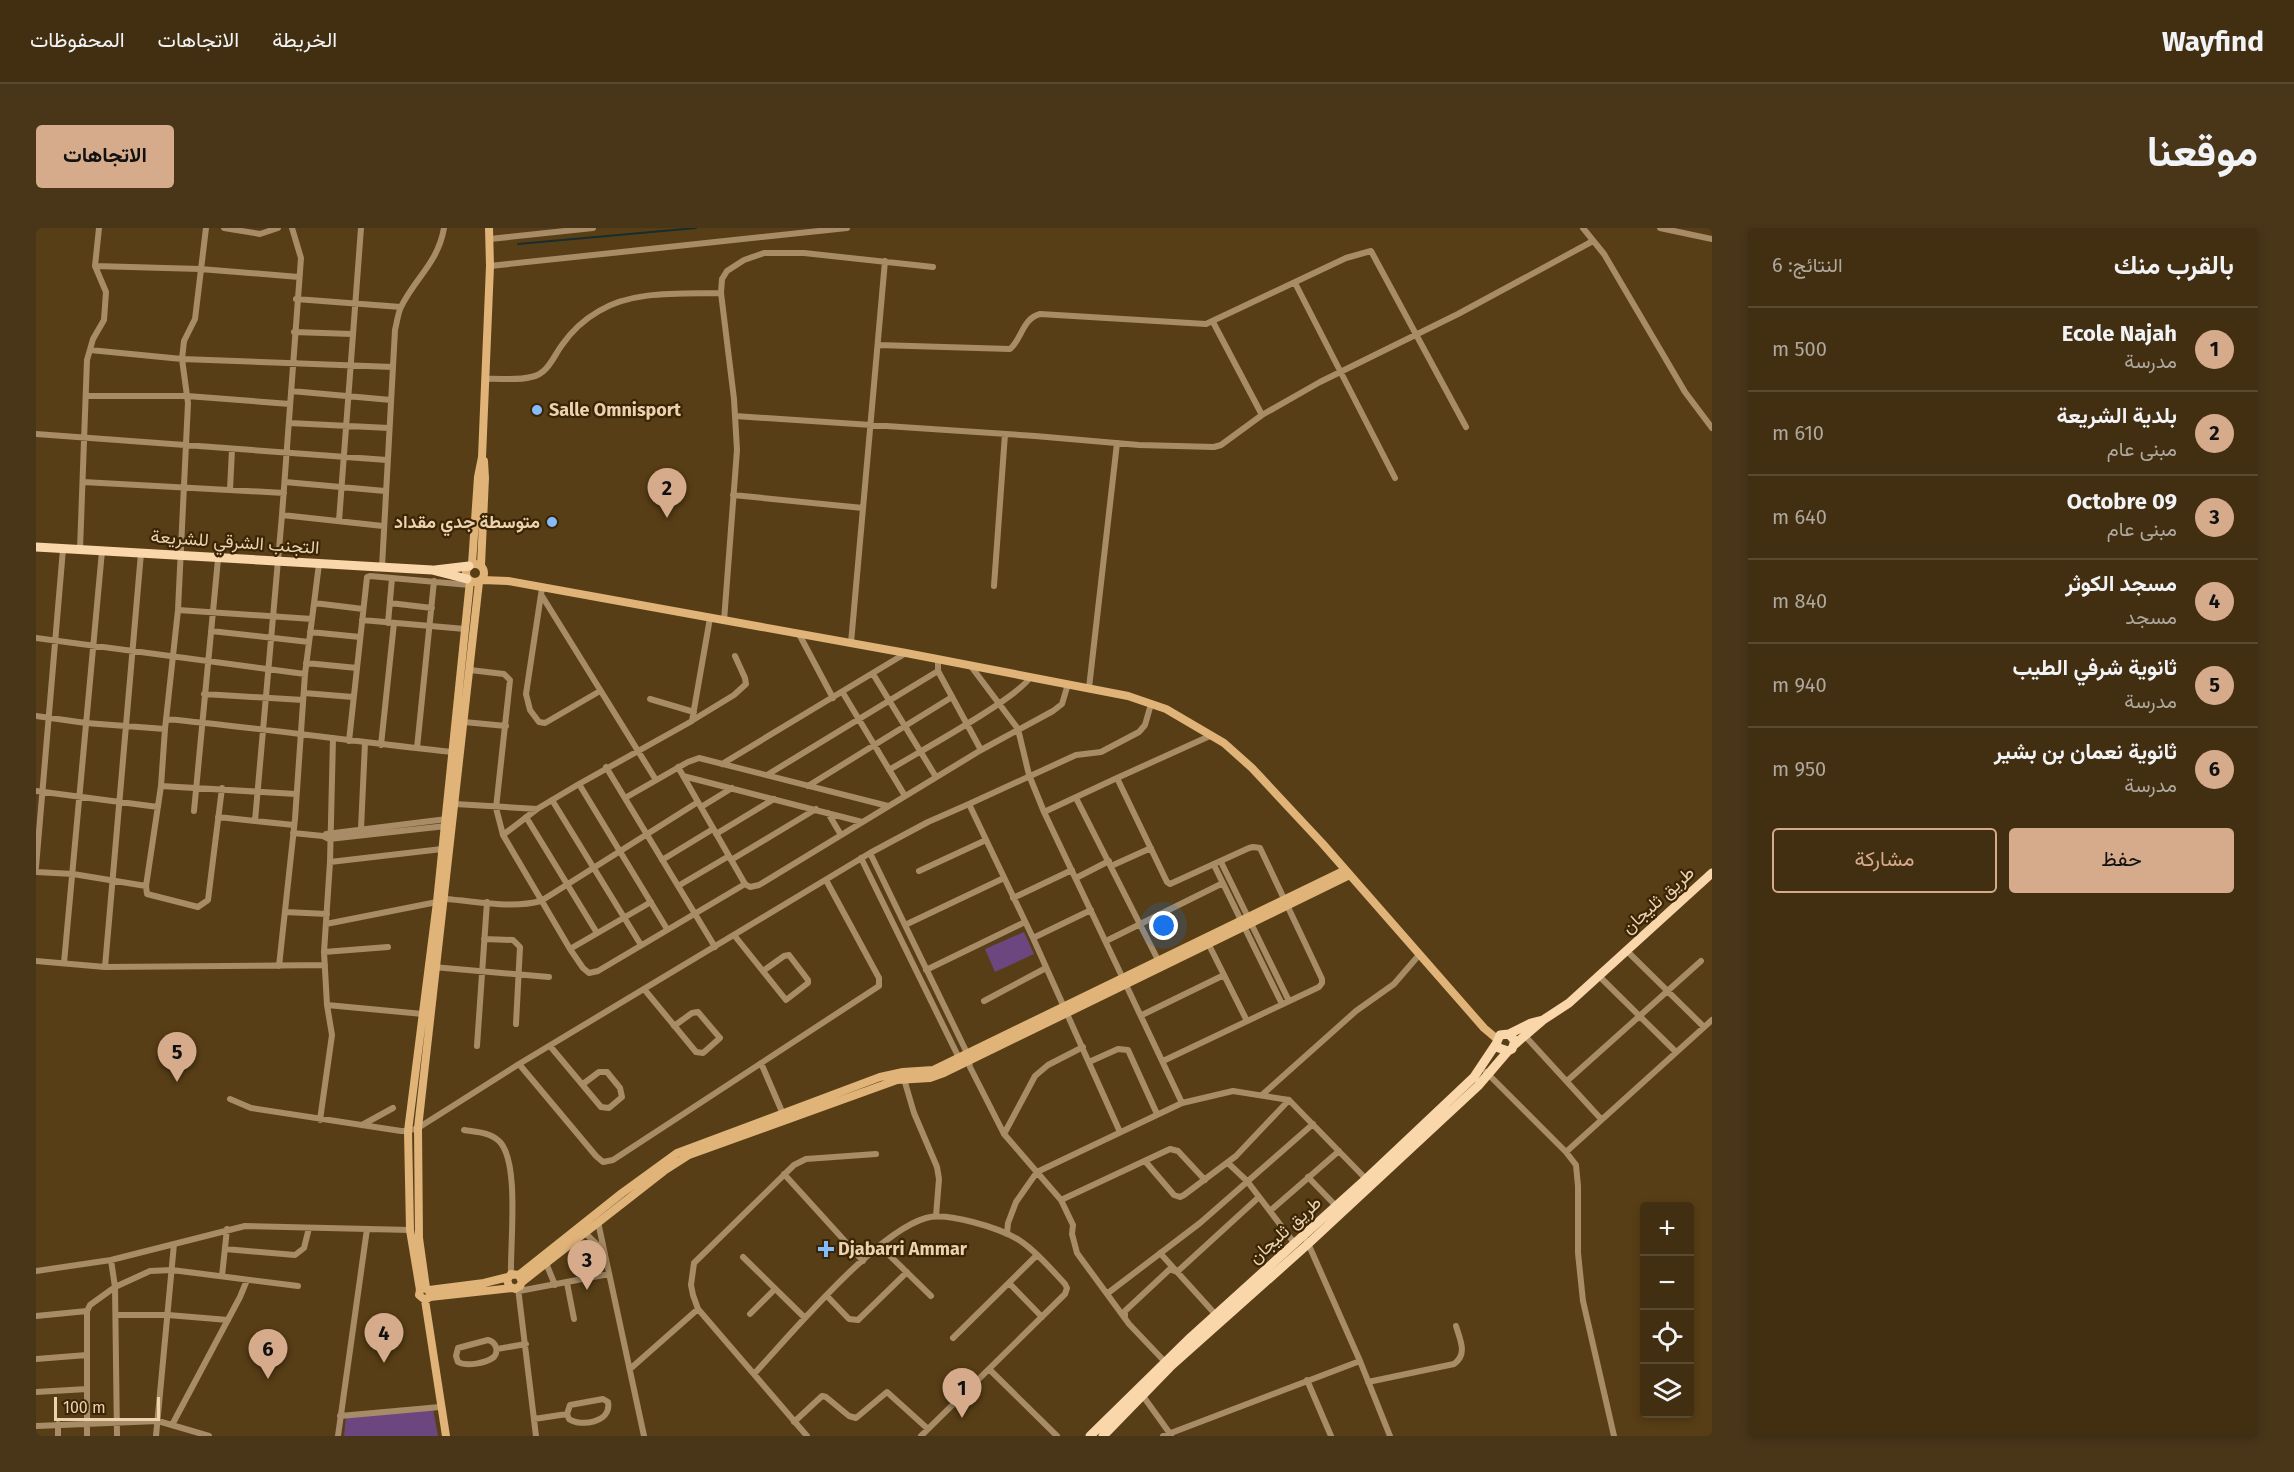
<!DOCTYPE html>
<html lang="ar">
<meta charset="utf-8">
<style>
body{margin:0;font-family:"Fira Sans",Vazirmatn,sans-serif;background:#493619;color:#f1f3f6;direction:rtl}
.controls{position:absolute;right:18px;bottom:18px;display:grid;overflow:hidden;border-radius:6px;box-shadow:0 3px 9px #0003}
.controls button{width:54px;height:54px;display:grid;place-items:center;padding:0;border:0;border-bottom:2px solid #5a4a30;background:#422e10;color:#f1f3f6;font:30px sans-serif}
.scale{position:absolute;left:18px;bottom:15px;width:106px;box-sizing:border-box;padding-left:6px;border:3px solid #edd2af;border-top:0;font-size:16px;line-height:21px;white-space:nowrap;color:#edd2af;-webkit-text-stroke:4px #3a2505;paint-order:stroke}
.you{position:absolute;left:1128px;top:698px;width:21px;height:21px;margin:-15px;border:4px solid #fff;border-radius:50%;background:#1a73e8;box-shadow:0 0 0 9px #1a73e833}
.badge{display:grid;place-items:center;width:39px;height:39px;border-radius:50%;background:#d6ab8b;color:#111;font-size:20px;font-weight:700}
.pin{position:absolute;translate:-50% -50px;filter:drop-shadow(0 2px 3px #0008)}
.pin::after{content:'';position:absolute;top:32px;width:21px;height:18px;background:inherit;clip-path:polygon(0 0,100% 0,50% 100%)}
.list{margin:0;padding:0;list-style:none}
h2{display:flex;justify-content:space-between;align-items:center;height:78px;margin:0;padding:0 24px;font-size:26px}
h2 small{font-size:20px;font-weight:400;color:#aea89f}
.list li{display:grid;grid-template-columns:39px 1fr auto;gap:18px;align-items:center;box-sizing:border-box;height:84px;padding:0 24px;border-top:2px solid #5a4a30}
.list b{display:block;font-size:22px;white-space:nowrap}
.list p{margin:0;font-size:20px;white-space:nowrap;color:#aea89f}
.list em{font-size:20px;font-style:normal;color:#aea89f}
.actions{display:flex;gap:12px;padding:18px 24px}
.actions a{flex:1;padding:14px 0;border:2px solid #d6ab8b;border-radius:6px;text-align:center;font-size:21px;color:#d6ab8b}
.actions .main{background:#d6ab8b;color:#111}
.icon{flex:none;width:33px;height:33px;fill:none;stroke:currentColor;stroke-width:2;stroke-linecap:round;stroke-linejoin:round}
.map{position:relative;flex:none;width:1676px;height:1208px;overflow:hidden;direction:ltr;border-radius:6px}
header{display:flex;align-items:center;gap:36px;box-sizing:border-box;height:84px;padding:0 30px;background:#422e10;border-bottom:2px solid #5a4a30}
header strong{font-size:28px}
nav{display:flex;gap:33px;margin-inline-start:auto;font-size:21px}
.intro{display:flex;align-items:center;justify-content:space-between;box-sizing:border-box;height:144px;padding:0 36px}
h1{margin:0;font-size:42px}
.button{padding:15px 27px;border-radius:6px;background:#d6ab8b;color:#111;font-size:21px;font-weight:700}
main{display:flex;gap:36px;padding:0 36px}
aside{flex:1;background:#422e10;border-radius:6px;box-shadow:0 3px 9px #0003}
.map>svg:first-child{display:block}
.green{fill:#6c467f}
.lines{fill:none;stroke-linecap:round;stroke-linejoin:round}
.stream{stroke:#182d2d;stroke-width:2}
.street{stroke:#a88c67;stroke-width:6}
.secondary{stroke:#e0b378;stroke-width:8}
.primary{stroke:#fad7ab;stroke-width:9}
.poi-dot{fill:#86bbfb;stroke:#3a2505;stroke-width:2}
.labels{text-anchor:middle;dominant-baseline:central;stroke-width:4.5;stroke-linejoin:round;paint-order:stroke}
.poi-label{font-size:18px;font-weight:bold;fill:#edd2af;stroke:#3a2505;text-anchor:start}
.street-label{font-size:18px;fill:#edd2af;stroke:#3a2505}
</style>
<header>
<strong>Wayfind</strong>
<nav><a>الخريطة</a><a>الاتجاهات</a><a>المحفوظات</a></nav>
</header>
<div class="intro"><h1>موقعنا</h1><a class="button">الاتجاهات</a></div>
<main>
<aside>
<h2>بالقرب منك<small>النتائج: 6</small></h2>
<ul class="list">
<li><span class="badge">1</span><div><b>Ecole Najah</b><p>مدرسة</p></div><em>500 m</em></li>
<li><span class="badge">2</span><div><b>بلدية الشريعة</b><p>مبنى عام</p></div><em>610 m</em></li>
<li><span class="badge">3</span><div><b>09 Octobre</b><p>مبنى عام</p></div><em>640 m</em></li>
<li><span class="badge">4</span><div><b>مسجد الكوثر</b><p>مسجد</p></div><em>840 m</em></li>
<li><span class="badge">5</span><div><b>ثانوية شرفي الطيب</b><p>مدرسة</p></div><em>940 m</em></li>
<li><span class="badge">6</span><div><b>ثانوية نعمان بن بشير</b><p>مدرسة</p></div><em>950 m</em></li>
</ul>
<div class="actions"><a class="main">حفظ</a><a>مشاركة</a></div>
</aside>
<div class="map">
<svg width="1676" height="1208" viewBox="0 0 1676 1208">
<rect width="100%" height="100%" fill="#583e16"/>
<path class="green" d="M 988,704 L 998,726 L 959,744 L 949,721 Z
M 397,1181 L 402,1208 L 308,1208 L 310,1189 Z"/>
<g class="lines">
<path class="stream" d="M 482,16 L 660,0"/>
<path class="street" d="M 170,0 L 159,91 L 148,113 L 146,131 L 152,175 L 142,382 L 129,501 L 125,558 L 110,658 L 111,666 L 162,679 L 172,672 L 186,560
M 188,0 L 224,6 L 242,0
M 256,0 L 265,30 L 246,287 L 219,593 L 258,597
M 1547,0 L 1568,26 L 1649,164 L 1676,200
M 1624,0 L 1676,11
M 454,11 L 557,0
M 59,38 L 164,41 L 263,49
M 454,38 L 811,0
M 1259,55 L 1359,250
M 685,65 L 698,171 L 701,222 L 688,393
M 260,71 L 365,79
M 1177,94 L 1226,187
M 258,104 L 316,106
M 842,117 L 974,121 C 986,111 986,91 1004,86 L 1170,96 L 1310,30 L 1335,23 L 1430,199
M 54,122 L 146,131 L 357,139
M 449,151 C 464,150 481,153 495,149 C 512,146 517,129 526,117 C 535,104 549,91 563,83 C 597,62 646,66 685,65 L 686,51 L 691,43 L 708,32 L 728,25 L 768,25 L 897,39
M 255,163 L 355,172
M 50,168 L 151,168 L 254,176
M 699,188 L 999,208 L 1103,217 L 1178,219 L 1185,217 L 1226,187 L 1284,154 L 1422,86 L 1557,13
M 253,195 L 353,200
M 0,206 L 351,232
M 47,254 L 248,265
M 249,254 L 349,263
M 194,262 L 196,221
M 697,267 L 827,280
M 246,287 L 347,298
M 303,293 L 325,0
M 44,321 L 51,132 L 57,111 L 68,92 L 70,64 L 59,38 L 63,0
M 346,339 L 359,102 C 361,94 362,85 365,79 C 379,50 402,35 408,0
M 958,358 L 969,206
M 506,360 L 490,466 L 494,482 L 503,494 L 509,495 L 564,463
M 506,368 L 620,552
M 278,375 L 327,381
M 354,375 L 396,380
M 142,382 L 276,391
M 326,392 L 429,401
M 352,395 L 356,350
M 175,403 L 273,414
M 274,404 L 324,409
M 763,406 L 797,470
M 0,410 L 269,446
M 815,415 L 849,33
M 902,431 L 902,443 L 945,522
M 270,435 L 321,440
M 934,437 L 982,501 L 993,547 L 1008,584
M 434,442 L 468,446 L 474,452 L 460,580 L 467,607 L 534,721 L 547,740 L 553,745 L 562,743 L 709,656 L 714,659 L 723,657 L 945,522 L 1017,483 L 1026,476 L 1032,456
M 837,446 L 900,549
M 1053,460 L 1081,215
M 268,465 L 317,469
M 807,465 L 869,568
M 168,466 L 267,472
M 614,471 L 658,484
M 0,488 L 50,495 L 129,501
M 130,491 C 225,500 320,514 416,524
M 657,492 L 698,467 L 710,456 L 709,450 L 699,428
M 428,494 L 470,498
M 297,510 L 294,634 L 288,724 L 291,777 L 387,786
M 313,513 L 331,349 L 334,348 L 433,357
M 345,517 L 358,395
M 381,520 L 398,353
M 686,536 L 870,425
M 570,539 L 679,719
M 642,539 L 709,656
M 853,542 C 879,526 984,469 994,449
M 731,547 L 902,443
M 647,548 L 826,594
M 1081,550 L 1176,507
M 543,556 L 631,701
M 125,558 L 260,566
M 772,558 L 916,469
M 0,563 L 122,579
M 589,570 L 652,534 L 663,530 L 852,578
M 1040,570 L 1122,732
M 516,572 L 605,717
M 419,576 L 501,581
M 933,576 L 1040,527 L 1065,524 L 1103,504 L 1109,497 L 1115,476
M 665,579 L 696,560
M 158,583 L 182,331
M 792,585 L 805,607
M 182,589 L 219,593
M 490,589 L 561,705
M 325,601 L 329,515
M 257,605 L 287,608 L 293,611 L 410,598
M 290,606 L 411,591
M 680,606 L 738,571
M 467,607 L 501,581 L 543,556 L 656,493 L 674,390
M 834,625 L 931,825 L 934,839 L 968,906 L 1025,972 L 1134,921 L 1142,923 L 1169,952
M 825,630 L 924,832
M 626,632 L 677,601
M 695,632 L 780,581
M 294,634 L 406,621
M 1185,634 L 1253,773
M 1178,637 L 1246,776
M 1075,638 L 1115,620
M 0,639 L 27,321
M 883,643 L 950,612
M 0,644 L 37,646 L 110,658
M 1040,650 L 1073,633
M 642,658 L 693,628
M 977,670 L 1036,642
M 409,671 C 440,673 475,681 505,673 L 662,574
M 249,684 L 291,686
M 290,696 L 401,674
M 869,697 L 968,650
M 698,707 L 750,772 L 772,755 L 772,752 L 753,727 L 748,728 L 727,743
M 997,710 L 1055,682
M 448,711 L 477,712 L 484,719 L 480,796
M 1070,713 L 1187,655
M 1172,715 L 1211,793
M 534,721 L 615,674
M 1591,723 L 1668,799
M 288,724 L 352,719
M 0,733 L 69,739 L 289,737
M 28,735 L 66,323
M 243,738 L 259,591 L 269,446 L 283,336
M 69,739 L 105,325
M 397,739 L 513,749
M 890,742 L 989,694
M 1563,748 L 1640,824
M 608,761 L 660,824 L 667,825 L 684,810 L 662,784 L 656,785 L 638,798
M 948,773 L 1010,740
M 1106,787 L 1188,747
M 1490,809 L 1565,891
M 441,818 L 451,674
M 514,818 L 565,879 L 573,880 L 586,869 L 584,860 L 571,844 L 563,844 L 547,856
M 1053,834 L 1082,821 L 1092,822 L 1121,886
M 725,835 L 747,886
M 483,836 L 560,928 L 567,934 L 577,932 L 843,758 L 843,750 L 790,652
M 1450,844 L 1530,924 L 1540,937 L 1542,958 L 1542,1025 L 1547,1073 L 1578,1208
M 868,851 L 878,885 L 901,939 L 903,951 L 900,988
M 1531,853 L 1665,733
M 1226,867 L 1320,783 L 1358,756 L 1383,727
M 194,871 L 215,880 L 365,903 L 372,903 L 382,900 L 483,836 L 834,625 L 892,594 L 933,576 L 997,710 L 1084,904
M 1146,875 L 1197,863 L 1253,872
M 284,892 L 296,807 L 291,777
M 326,897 L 357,880
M 428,902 C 440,904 454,904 463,913 C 484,933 474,1016 475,1046
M 968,906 L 999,848 L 1012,837 L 1047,819
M 1530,924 L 1676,792
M 1109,933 L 1138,967 L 1144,969 L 1148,967 L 1200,928 L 1253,872 L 1330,951
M 1192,935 L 1211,953 L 1259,1016
M 748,946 L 827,1033
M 1272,949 L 1300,978
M 1025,972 L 1037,997 L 1036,1006 L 1041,1025 L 1093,1096 L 1131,1136
M 1234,983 L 1303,923
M 562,994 L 608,1208
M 549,1005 L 568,1023
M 971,1006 L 972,995 L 980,974 L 1001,944 L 1146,875 L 1008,584 L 1081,550 L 1131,654 L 1134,656 L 1213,620 L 1217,619 L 1224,620 L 1286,751 L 1286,755 L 1283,759 L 1127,833
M 844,1018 L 895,1068
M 189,1021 L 259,1027 L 268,1020 L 273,1000
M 1124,1025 L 1180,1087
M 707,1029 L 769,1090
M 75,1032 L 79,1059 L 81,1208
M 510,1035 L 519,1057
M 0,1043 L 75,1032 L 209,998 L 374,1002
M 186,1048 L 191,1001
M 531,1055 L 538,1091
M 973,1055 L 1006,1089
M 482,1060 L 500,1208
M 483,1063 L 573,1046
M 1072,1065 L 1164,995 L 1277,896
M 791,1068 L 813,1091 L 822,1092 L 871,1044
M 714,1086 L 739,1061
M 80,1087 L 132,1087 L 192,1092
M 0,1088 L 51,1083
M 1089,1088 L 1089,1083 L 1134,1041 L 1141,1044 L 1223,969
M 917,1110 L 1001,1027
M 452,1112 C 460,1114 463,1123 458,1129 C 450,1135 431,1139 422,1134 L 420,1128 L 422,1120 Z
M 461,1121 L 490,1116
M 0,1131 L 51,1127
M 1324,1133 L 1354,1208
M 594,1141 L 662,1081
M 953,1141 L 1021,1208
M 718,1146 C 755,1106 840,1004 890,990 C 912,984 964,1000 983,1012 C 1000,1023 1015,1041 1029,1056 L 1031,1060 L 1029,1066 L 885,1208
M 1271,1152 L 1295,1208
M 1332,1154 L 1418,1136 C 1432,1126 1424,1112 1420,1098
M 0,1164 L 51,1161
M 1107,1168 L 1135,1207
M 567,1171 L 572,1174 C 576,1195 544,1199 533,1191 L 531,1186 L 534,1177 Z
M 304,1188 L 404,1179
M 498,1191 L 531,1186
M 758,1194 L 786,1168 L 790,1169 L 813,1188 L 820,1190 L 851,1164 L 892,1201
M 136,1197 L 204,1069 L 211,1052
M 0,1198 L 122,1193 L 173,1208
M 22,1208 L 22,1196
M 51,1208 L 51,1083 L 54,1077 L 79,1059 L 114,1043 L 136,1042 L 262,1058
M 120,1208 L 138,1016
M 302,1208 L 331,1001
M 771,1208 L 662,1081 L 657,1067 L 655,1057 L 658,1035 L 758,937 L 770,931 L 840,926
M 1127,1208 L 1324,1133 L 1271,1013"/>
<path class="secondary" d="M430 345a9 9 0 1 1 18 0a9 9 0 1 1-18 0Z
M 436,336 L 442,249 L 446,229 L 454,38 L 453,0
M 445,337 L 449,250 L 448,233
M 446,352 L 472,353 L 870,425 L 1092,468 L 1130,481 L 1188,515 L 1216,540 L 1286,615 L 1448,800 L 1461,811
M 483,1047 L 486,1054 L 484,1058 L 479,1061 L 473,1058 L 471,1052 L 475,1046 L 483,1047 L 586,965 L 641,925 L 844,849 L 867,844 L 897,842 L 1309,642
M 486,1054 L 628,943 L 653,927 L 861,852 L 894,850 L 908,845 L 1314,647
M 390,1060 L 383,1010 L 382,900 L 443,354
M 384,1062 L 387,1060 L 393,1062 L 394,1069 L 389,1072 L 383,1067 L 384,1062 L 374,1002 L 372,903 L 401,674 L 434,353
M 393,1062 L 448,1055 L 472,1049
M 394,1069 L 476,1060
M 389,1072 L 410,1208"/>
<path class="primary" d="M 0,319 L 396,342 L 431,351
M 399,342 L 433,338
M 1473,806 L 1495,795 L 1507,792
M 1478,817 L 1507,792 L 1533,775 L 1676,645
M 1054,1208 L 1155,1109 L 1330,951 L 1438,849 L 1460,816 L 1464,807 L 1473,806 L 1479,813 L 1476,821 L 1472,823 L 1463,820 L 1460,816
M 1067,1208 L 1134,1139 L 1272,1016 L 1442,858 L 1472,823"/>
</g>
<g class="poi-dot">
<circle cx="501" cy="182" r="6"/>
<circle cx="516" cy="294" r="6"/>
<path d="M787 1012h6v6h6v6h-6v6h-6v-6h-6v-6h6z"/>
</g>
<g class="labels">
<g class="poi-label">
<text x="513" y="182">Salle Omnisport</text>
<text x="504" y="294" text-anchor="end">متوسطة جدي مقداد</text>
<text x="802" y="1021">Djabarri Ammar</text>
</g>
<g class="street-label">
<text transform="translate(199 314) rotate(4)">التجنب الشرقي للشريعة</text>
<text transform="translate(1622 672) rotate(-42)">طريق ثليجان</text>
<text transform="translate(1249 1002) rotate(-42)">طريق ثليجان</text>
</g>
</g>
</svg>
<div class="controls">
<button>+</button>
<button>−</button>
<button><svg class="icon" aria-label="locate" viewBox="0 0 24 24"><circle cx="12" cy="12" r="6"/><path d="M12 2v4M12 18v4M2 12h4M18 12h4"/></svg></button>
<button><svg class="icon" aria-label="layers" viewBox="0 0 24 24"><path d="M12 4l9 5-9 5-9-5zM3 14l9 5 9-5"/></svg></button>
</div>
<div class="scale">100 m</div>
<div class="you"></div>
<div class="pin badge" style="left:926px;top:1190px">1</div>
<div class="pin badge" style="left:631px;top:290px">2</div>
<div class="pin badge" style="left:551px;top:1062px">3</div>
<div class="pin badge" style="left:348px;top:1135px">4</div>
<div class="pin badge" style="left:141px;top:854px">5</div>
<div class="pin badge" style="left:232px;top:1151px">6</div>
</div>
</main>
